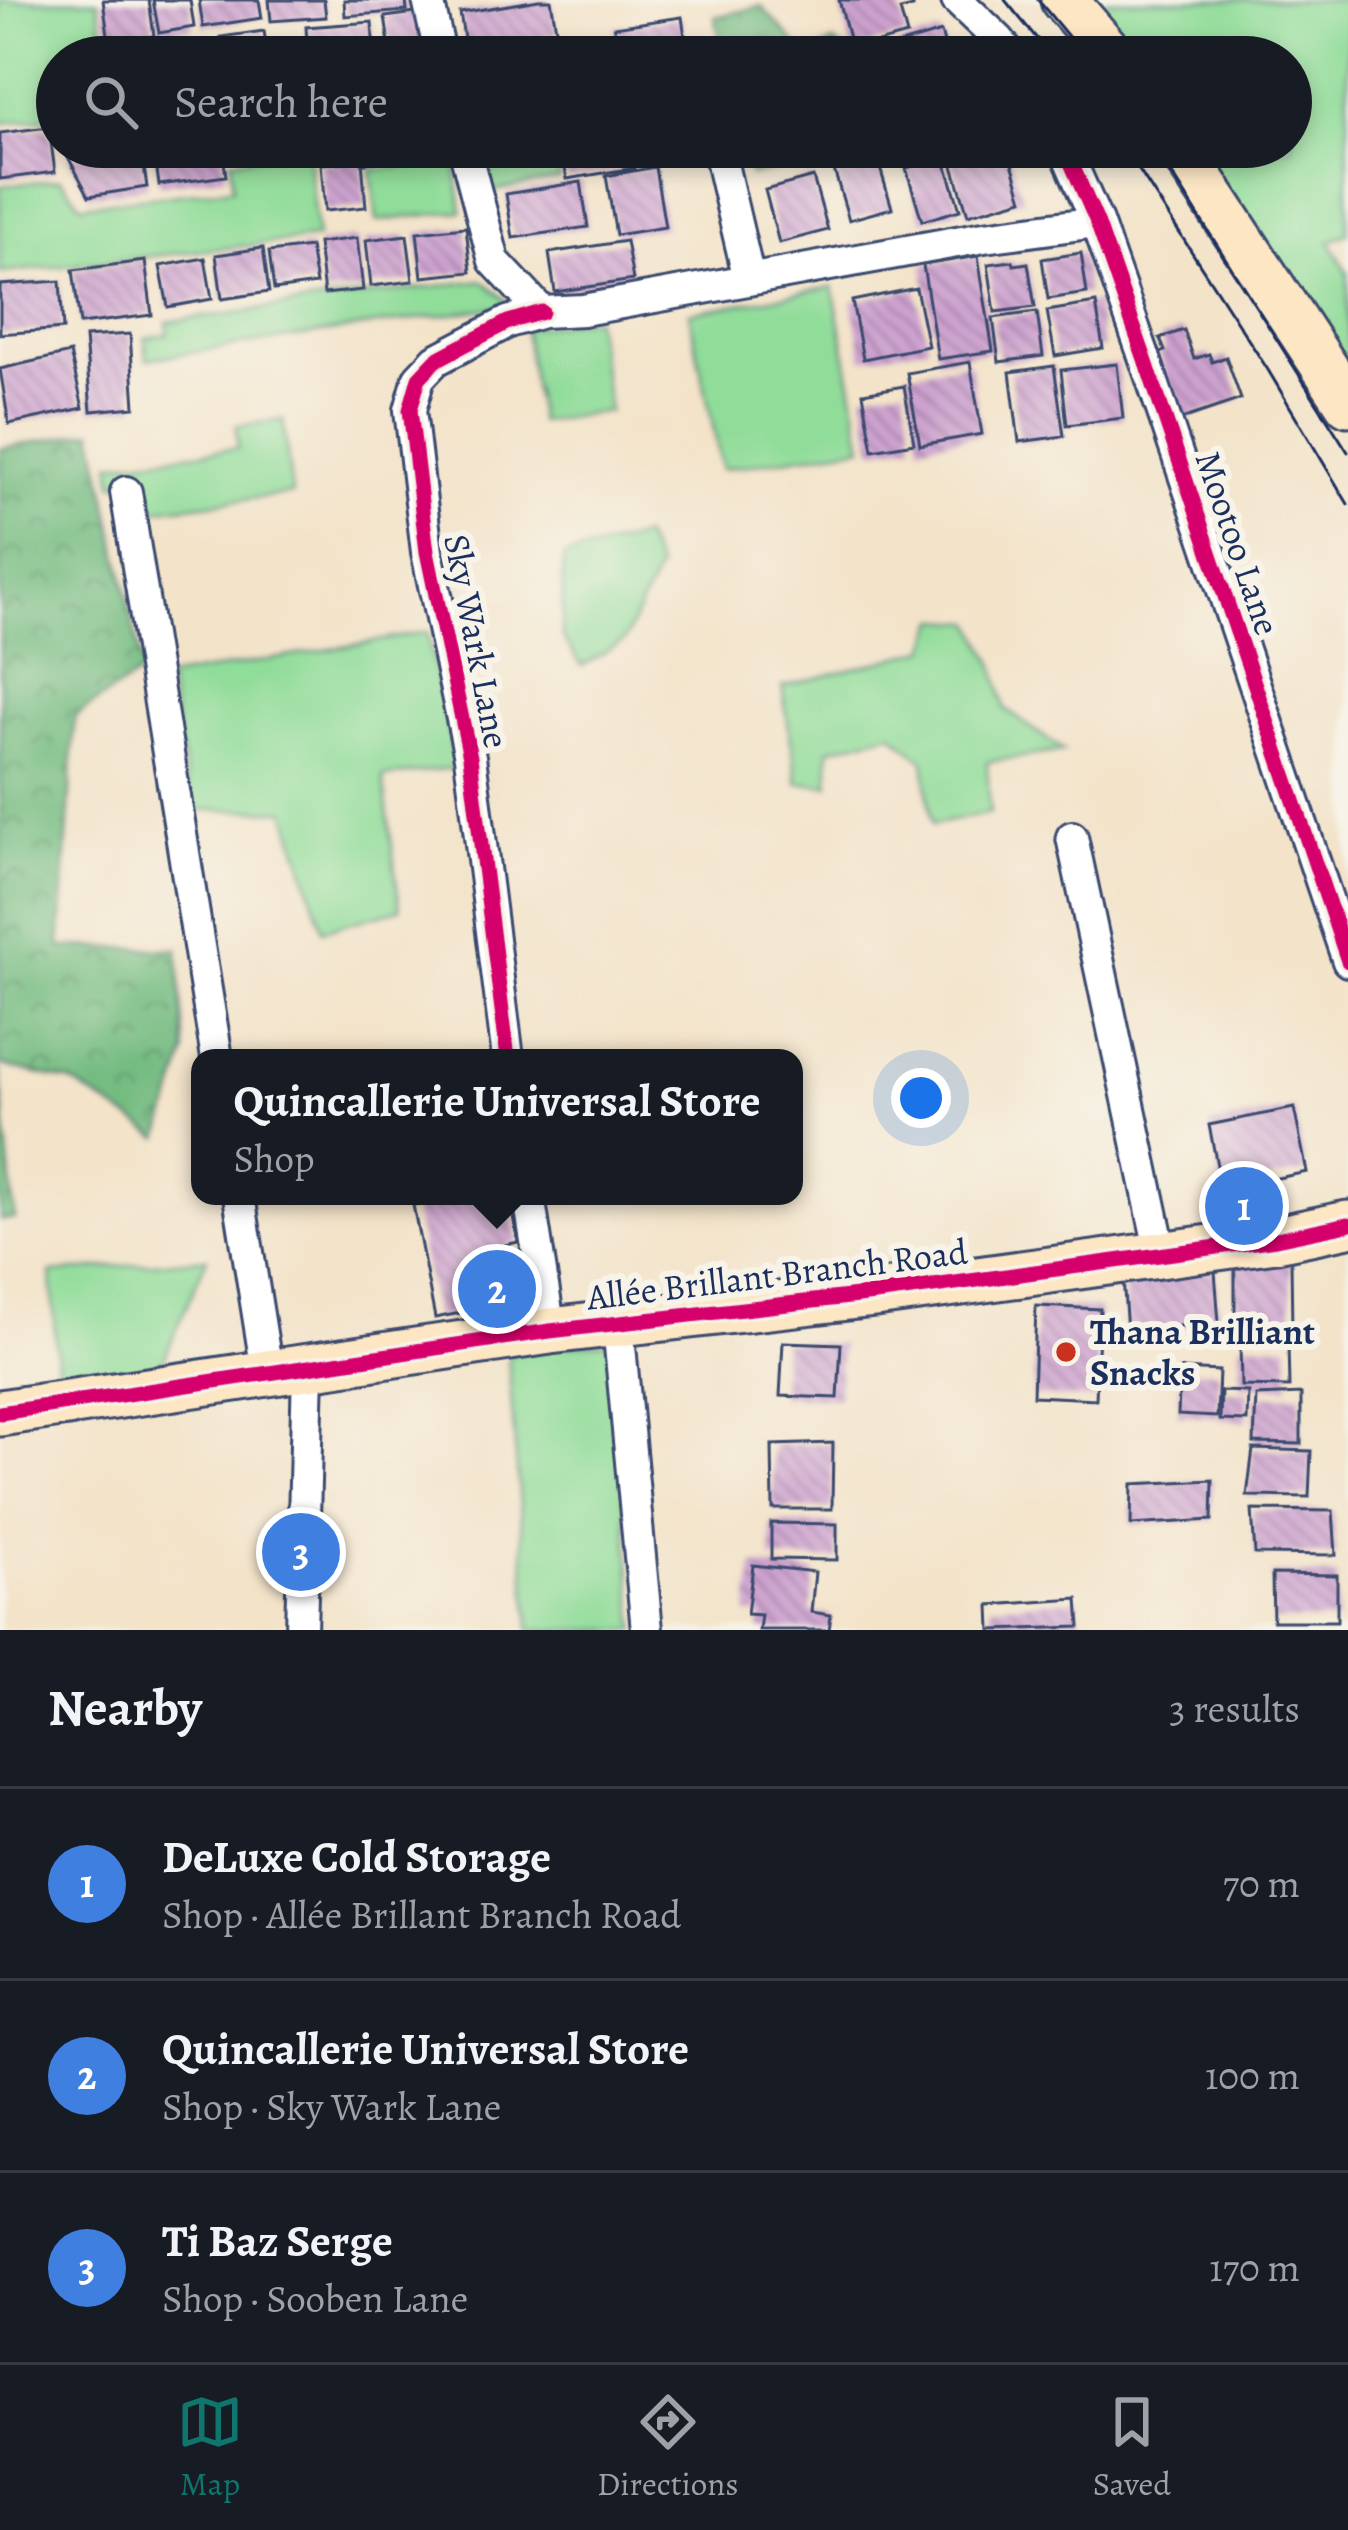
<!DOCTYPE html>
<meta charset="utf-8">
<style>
body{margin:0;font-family:Alegreya,serif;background:#242831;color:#f1f3f6}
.you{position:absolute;left:921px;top:1098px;width:42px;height:42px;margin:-30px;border:9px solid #fff;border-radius:50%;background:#1a73e8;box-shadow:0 0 0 18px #1a73e833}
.badge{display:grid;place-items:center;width:78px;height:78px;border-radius:50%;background:#0f766e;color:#fff;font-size:39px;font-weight:700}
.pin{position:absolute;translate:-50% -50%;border:6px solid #fff;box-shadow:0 3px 12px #0006}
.popup{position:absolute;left:191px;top:1049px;width:612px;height:156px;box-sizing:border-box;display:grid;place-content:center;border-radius:24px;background:#171b24;filter:drop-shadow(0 3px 9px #0005);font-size:39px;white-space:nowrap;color:#9ea1a6}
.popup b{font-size:45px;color:#f1f3f6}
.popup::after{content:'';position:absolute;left:50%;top:100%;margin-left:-24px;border:24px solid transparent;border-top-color:#171b24}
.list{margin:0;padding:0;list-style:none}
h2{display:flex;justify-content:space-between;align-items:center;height:156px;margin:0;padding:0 48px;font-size:51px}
h2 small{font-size:39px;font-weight:400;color:#9ea1a6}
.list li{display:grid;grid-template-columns:78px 1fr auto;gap:36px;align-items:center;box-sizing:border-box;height:192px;padding:0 48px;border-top:3px solid #363941}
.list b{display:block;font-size:45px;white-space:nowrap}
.list p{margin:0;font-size:39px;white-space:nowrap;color:#9ea1a6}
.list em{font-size:39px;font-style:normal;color:#9ea1a6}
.icon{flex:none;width:66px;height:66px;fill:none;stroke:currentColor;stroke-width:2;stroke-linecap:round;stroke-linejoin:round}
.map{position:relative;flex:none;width:1348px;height:1630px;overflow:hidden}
.search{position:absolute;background:#171b24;box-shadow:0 6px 18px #0003;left:36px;right:36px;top:36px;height:132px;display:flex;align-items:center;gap:30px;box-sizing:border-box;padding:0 42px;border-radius:66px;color:#9ea1a6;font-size:45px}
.sheet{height:732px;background:#171b24}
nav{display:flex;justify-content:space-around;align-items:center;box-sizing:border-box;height:168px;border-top:3px solid #363941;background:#171b24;font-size:33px;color:#9ea1a6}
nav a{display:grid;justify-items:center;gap:6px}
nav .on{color:#0f766e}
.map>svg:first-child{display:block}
.green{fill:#90dc99;stroke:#56867c;stroke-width:3}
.forest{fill:url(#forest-crowns);stroke:#487670;stroke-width:3}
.building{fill:url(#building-back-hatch)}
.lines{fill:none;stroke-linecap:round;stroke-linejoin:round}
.street-casing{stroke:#3b4a6e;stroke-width:36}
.secondary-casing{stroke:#3b4a6e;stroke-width:51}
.street{stroke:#fff;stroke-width:30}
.secondary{stroke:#fce6c4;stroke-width:45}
.tram{stroke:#1b2f5e;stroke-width:3}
.cycleway-casing{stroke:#f7f3e8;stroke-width:22}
.cycleway{stroke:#d6006c;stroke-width:15}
.poi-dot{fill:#c8321e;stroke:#f7f3e8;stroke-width:4.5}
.labels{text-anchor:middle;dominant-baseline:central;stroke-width:12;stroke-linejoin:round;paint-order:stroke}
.street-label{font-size:36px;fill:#1b2f5e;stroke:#f7f3e8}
.poi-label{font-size:36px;font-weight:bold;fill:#1b2f5e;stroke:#f7f3e8;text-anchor:start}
</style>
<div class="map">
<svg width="1348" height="1630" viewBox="0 0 1348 1630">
<defs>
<pattern id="forest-crowns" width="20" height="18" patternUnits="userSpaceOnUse" patternTransform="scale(3)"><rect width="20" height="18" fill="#74bc81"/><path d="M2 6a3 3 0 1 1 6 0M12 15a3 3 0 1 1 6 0" fill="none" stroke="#5e996d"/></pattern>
<pattern id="building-back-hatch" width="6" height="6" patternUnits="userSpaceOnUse" patternTransform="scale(3)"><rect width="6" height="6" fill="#cda2cf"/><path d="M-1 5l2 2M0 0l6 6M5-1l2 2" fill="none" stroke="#a684ab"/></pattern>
</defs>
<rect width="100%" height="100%" fill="#f7f3e8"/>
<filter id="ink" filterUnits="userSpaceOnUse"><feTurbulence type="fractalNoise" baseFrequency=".00833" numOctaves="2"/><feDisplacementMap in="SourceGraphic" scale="24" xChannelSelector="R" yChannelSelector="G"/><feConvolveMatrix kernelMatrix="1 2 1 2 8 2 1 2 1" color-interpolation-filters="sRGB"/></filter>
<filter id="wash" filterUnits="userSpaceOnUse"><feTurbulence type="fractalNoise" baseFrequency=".004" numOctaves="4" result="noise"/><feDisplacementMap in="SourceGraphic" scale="48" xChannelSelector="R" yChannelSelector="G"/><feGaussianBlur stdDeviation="2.7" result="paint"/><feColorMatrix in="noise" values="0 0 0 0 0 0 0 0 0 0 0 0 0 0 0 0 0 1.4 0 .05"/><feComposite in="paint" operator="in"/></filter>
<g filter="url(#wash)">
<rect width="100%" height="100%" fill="#f3e3c9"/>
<path class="green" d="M 0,0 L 98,0 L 106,57 L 57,57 L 57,121 L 56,118 L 0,123 Z
M 1078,0 L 1348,0 L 1348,233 L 1330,242 L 1348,273 L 1348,376 L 1193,147 L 1291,147 L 1291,57 L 1123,57 Z
M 294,147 L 355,147 L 356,151 L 308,156 L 317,238 L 0,273 L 0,186 L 61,179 L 81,205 L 233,188 L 231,160 L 294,153 Z
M 484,147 L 554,147 L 560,179 L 492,191 Z
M 455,160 L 462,211 L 377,221 L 371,170 Z
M 482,280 L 512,305 L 147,359 L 145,338 L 168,334 L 167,322 Z
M 833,287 L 863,446 L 722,469 L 689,313 Z
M 594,318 L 609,411 L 539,422 L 524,329 Z
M 283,420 L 292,494 L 150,510 L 147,481 L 114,484 L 111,463 L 238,448 L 236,426 Z
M 643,537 L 658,569 L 624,641 L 582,666 L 562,636 L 563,557 Z
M 937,620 L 973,622 L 995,666 L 1005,709 L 1064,751 L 987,762 L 990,813 L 932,825 L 924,761 L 892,733 L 829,749 L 829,785 L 798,783 L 782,687 L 927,649 Z
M 427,632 L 456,768 L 383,777 L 400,909 L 323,930 L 286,810 L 192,810 L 167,678 Z
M 207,1258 L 160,1368 L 59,1395 L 51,1273 Z
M 610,1342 L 636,1630 L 530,1630 L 508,1360 L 514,1349 Z"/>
<path class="forest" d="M 761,6 L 808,57 L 833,42 L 857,57 L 724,57 L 715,17 Z
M 744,147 L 834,147 L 820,160 L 750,176 Z
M 93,431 L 143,672 L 75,716 L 60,947 L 178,949 L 186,1054 L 160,1138 L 72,1082 L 0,1065 L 0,449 Z
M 0,1069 L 15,1219 L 0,1220 Z"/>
<g id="blocks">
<path class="building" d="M 103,0 L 149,0 L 154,36 L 109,42 Z
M 153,0 L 190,0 L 194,27 L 159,33 Z
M 199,0 L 259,0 L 262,18 L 203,27 Z
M 269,0 L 324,0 L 326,17 L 271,21 Z
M 344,0 L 406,0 L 407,11 L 345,16 Z
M 539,0 L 551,0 L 557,35 L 466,50 L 460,13 Z
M 839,0 L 911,0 L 913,7 L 900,10 L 907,35 L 852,50 Z
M 416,13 L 422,57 L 391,57 L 385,17 Z
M 682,17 L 688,57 L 619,57 L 614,27 Z
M 372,22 L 374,57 L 308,57 L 306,27 Z
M 264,31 L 268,57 L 224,57 L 221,37 Z
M 941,32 L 948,57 L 879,57 L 877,51 Z
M 165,46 L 166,57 L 118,57 L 117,51 Z
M 49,127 L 55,172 L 0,179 L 0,133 Z
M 138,147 L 141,147 L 147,187 L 89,196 L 68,157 Z
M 170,147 L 222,147 L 226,176 L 159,185 L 154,149 Z
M 363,147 L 443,147 L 444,154 L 365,163 Z
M 561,147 L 630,148 L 634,168 L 567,179 Z
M 644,147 L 699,147 L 699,151 L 647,162 Z
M 980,147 L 1007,147 L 1023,199 L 968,215 L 950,156 Z
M 875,151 L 892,208 L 849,220 L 832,163 Z
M 944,157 L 960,210 L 922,221 L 906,168 Z
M 362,161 L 366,207 L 325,211 L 321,164 Z
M 655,167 L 665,227 L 616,235 L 606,176 Z
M 813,177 L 828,230 L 779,243 L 765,190 Z
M 581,182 L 588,227 L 513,238 L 506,194 Z
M 466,227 L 471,272 L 422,277 L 417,232 Z
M 407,235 L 413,281 L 371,286 L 366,240 Z
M 357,238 L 363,290 L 324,294 L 318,243 Z
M 626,241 L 633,280 L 555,292 L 549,253 Z
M 310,247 L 316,284 L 274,290 L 269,252 Z
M 263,248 L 269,292 L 222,299 L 216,255 Z
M 1081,253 L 1087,293 L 1048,299 L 1042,259 Z
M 978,256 L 993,351 L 938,359 L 923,265 Z
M 205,258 L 212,299 L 168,307 L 160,266 Z
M 145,261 L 152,315 L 80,324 L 73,270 Z
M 1013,261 L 1014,265 L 1028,263 L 1035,307 L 995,312 L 988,264 Z
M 60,281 L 63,329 L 0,334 L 0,285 Z
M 916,288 L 928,346 L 863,359 L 852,301 Z
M 1096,303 L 1103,348 L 1055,356 L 1047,311 Z
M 1037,312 L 1043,356 L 999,362 L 993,318 Z
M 1184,330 L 1194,359 L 1209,354 L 1212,362 L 1226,357 L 1241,399 L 1182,419 L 1159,354 L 1165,351 L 1160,338 Z
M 130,334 L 135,407 L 91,411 L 85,337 Z
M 70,353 L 83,408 L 9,424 L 0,369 Z
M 970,362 L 982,434 L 920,445 L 907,373 Z
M 1117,364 L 1123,418 L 1067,425 L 1061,370 Z
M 1054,366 L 1064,436 L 1019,442 L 1010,372 Z
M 904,386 L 914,443 L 873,450 L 863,393 Z
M 1294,1108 L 1307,1172 L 1268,1180 L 1275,1212 L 1228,1221 L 1209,1125 Z
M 460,1196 L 509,1196 L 518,1242 L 505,1245 L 517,1302 L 435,1318 L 413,1205 Z
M 1235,1258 L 1291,1258 L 1292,1332 L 1235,1332 Z
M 1215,1271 L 1219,1323 L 1127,1330 L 1123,1278 Z
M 1036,1306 L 1100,1309 L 1096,1399 L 1033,1396 Z
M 783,1342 L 841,1344 L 838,1398 L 780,1396 Z
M 1240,1343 L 1288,1344 L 1289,1387 L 1241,1386 Z
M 1180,1369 L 1219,1371 L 1217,1417 L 1178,1415 Z
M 1221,1391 L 1248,1392 L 1247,1421 L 1220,1420 Z
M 1301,1394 L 1301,1444 L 1254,1443 L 1256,1396 Z
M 833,1443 L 832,1509 L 773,1509 L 772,1445 Z
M 1253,1449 L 1311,1451 L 1309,1497 L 1247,1496 Z
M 1213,1480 L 1212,1520 L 1131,1525 L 1132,1484 Z
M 1252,1510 L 1333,1511 L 1336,1555 L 1255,1554 Z
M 771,1523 L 837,1524 L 837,1560 L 771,1559 Z
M 753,1565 L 815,1572 L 811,1612 L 831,1615 L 829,1630 L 759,1630 L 761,1615 L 747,1614 Z
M 1272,1574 L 1337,1575 L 1337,1621 L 1273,1621 Z
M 1078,1599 L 1080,1627 L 991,1630 L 990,1605 Z"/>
</g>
</g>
<g filter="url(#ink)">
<use href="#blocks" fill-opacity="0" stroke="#3b4a6e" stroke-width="3"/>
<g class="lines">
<g class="street-casing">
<path id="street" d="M 428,0 L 441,57
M 957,0 L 999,40 L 1011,57
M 464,147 L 494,261 L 542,312 L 583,310 L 984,237 L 1097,222
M 718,147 L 749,279
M 1064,147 L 1097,222 L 1146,362 L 1348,961
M 126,492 L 217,1058
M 1072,837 L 1161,1254
M 508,1058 L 470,757 L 427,552 L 410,410 L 419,378 L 436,360 L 508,322 L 542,312
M 239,1196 L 267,1371
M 529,1196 L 550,1331
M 618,1325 L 647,1630
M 301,1630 L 308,1370"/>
</g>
<g class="secondary-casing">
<path id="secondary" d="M 1064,0 L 1113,57
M 1180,147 L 1348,403
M 0,1413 L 550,1331 L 875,1294 L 1276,1239 L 1348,1224"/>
</g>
<use href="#street" class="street"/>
<use href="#secondary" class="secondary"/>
<path class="tram" d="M 1005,0 L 1052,57
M 1038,0 L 1085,57
M 1124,147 L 1268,370 L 1348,504
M 1155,147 L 1348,452"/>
<g class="cycleway-casing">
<path id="cycleway" d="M 1064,147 L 1097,222 L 1146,362 L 1348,961
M 508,1058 L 470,757 L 427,552 L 410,410 L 419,378 L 436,360 L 508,322 L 542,312
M 0,1413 L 550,1331 L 875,1294 L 1276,1239 L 1348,1224"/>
</g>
<use href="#cycleway" class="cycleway"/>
</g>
</g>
<circle class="poi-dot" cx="1066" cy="1352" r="12"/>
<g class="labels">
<g class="street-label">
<text transform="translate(1238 543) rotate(71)">Mootoo Lane</text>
<text transform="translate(477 641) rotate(79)">Sky Wark Lane</text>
<text transform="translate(777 1274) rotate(-7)">Allée Brillant Branch Road</text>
</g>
<g class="poi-label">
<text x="1090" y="1331">Thana Brilliant<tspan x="1090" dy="41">Snacks</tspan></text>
</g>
</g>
</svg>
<div class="you"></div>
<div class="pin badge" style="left:1244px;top:1206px;background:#3f7fe0">1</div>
<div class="pin badge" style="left:497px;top:1289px;background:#3f7fe0">2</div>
<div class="popup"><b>Quincallerie Universal Store</b>Shop</div>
<div class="pin badge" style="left:301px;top:1552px;background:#3f7fe0">3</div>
<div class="search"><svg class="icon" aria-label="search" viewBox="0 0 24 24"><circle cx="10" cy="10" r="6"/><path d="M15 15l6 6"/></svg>Search here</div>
</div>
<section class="sheet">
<h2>Nearby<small>3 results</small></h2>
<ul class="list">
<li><span class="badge" style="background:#3f7fe0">1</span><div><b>DeLuxe Cold Storage</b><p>Shop · Allée Brillant Branch Road</p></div><em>70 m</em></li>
<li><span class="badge" style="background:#3f7fe0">2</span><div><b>Quincallerie Universal Store</b><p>Shop · Sky Wark Lane</p></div><em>100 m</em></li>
<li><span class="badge" style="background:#3f7fe0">3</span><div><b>Ti Baz Serge</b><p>Shop · Sooben Lane</p></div><em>170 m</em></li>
</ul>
</section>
<nav>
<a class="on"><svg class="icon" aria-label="map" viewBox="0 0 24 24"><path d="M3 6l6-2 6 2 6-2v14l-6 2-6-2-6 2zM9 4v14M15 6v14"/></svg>Map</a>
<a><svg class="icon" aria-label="directions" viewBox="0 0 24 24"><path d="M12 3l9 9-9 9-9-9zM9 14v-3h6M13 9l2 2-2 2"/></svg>Directions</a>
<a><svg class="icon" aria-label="saved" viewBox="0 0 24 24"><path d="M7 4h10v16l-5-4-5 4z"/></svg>Saved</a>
</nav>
